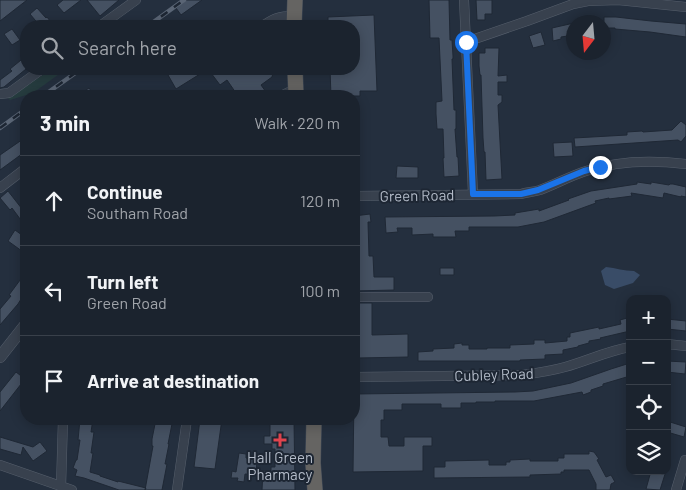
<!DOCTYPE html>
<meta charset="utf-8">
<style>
body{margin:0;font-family:Barlow,sans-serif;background:#282f3a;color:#f1f3f6}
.controls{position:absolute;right:15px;bottom:15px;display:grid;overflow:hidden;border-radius:10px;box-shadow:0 2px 12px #0003}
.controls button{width:45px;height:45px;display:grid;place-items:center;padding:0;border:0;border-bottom:1px solid #39404a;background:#1b232e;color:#f1f3f6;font:25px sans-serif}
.compass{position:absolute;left:566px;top:15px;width:45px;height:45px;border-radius:50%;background:#1b232e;box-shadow:0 2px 12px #0003;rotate:196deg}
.stop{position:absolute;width:15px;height:15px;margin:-11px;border:4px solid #1a73e8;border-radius:50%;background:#fff}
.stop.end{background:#1a73e8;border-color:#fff;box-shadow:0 1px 5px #0008}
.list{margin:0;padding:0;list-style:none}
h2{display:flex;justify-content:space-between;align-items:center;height:65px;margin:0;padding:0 20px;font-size:21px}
h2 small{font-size:16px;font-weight:400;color:#a0a4aa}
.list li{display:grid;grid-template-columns:32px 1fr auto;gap:15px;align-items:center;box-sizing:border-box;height:90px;padding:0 20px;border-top:1px solid #39404a}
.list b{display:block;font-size:19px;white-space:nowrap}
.list p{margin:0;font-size:16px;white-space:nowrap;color:#a0a4aa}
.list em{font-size:16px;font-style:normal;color:#a0a4aa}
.icon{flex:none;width:28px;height:28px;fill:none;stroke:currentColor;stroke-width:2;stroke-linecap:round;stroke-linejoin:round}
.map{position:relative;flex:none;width:686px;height:490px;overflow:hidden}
.search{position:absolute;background:#1b232e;box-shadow:0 2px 12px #0003;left:20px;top:20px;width:340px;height:55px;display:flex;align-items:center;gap:12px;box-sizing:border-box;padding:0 18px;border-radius:20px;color:#a0a4aa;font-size:19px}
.panel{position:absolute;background:#1b232e;box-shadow:0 2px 12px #0003;left:20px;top:90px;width:340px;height:335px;border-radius:20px}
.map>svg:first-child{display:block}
.green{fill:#263c3f}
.water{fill:#394c67}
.building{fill:#455162;stroke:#1f2835}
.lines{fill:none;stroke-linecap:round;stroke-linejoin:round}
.minor-casing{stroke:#565f6c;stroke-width:10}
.tertiary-casing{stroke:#565f6c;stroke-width:12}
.trunk-casing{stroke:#434c59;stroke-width:16}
.minor{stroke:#38414e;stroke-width:9}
.tertiary{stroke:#38414e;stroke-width:11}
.trunk{stroke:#656462;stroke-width:15}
.rail-casing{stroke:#5a6575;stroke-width:4.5}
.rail{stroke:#1d2633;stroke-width:2.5;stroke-dasharray:8;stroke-linecap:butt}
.route{stroke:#1a73e8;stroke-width:6}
.health-dot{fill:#e0444e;stroke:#1d2633;stroke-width:2}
.labels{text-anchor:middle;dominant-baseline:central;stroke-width:4;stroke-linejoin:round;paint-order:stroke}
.street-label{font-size:15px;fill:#b4bcc9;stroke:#1d2633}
.poi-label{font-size:15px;fill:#b4bcc9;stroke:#1d2633}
</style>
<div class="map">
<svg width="686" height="490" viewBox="0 0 686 490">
<rect width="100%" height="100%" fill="#242f3e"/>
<path class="green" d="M 52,69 L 66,69 L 33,93 L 10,100 L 8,98 Z"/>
<path class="water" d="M 606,267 C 616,268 624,271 634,271 L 640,275 L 633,283 L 614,289 L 605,285 L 601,271 Z"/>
<path class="building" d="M 0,0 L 27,0 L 0,21 Z
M 63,0 L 81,0 L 64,13 L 57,5 Z
M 87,0 L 119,0 L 100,16 Z
M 186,0 L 202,0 L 181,15 L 176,8 Z
M 429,0 L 449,0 L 450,40 L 452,40 L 453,56 L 453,59 L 452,59 L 454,110 L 456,110 L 456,129 L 455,129 L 457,157 L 458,157 L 459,176 L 444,177 L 443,158 L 444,158 L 443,129 L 437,129 L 436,114 L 436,102 L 442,101 L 439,38 L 430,38 Z
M 476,0 L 492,0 L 492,14 L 485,14 L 485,20 L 477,20 Z
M 37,8 L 46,18 L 47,17 L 54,26 L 40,26 L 30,14 Z
M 374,15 L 377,91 L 360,91 L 360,96 L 331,96 L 330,69 L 354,69 L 354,26 L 328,26 L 328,17 Z
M 604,17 L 616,17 L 651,21 L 686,24 L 686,37 L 650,32 L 615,29 L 615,28 L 604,28 Z
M 574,23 L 574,35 L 561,37 L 561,39 L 553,41 L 552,28 Z
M 12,29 L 20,40 L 12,45 L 4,34 Z
M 541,32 L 545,45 L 533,48 L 529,36 Z
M 485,48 L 499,48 L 498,76 L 507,75 L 507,82 L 498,82 L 498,95 L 502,95 L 502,102 L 498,105 L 502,179 L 486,180 L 485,152 L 484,152 L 483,138 L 481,75 L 480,75 L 479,66 L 479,53 L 485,53 Z
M 26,56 L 26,69 L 4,87 L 0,88 L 0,80 L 12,71 L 10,69 Z
M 178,69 L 269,69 L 273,73 L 272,77 L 261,85 L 266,92 L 259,96 L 238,96 L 227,80 L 220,85 L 208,69 L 176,89 L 168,75 Z
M 89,88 L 95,96 L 77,96 Z
M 681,121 L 686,125 L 686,136 L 681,142 L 678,140 L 575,147 L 574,138 L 627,135 L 627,132 L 642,131 L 643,132 L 672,130 Z
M 26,137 L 26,151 L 0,170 L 0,155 Z
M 572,142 L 573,156 L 554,157 L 553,143 Z
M 397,166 L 418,167 L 418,178 L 396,178 Z
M 637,182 L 651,184 L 651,182 L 669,185 L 670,184 L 673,184 L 686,187 L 686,197 L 681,196 L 681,197 L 664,193 L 663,198 L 631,193 L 632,196 L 609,199 L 609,198 L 595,201 L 596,203 L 544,222 L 518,227 L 469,227 L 469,231 L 455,231 L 456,237 L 433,237 L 433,234 L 412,235 L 412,228 L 397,228 L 398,232 L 386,233 L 385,217 L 494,216 L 515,215 L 515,213 L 539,209 L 539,211 L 569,200 L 568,199 L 591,191 L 637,184 Z
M 8,191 L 26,214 L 26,227 L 12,208 L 10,210 L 0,198 Z
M 370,214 L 371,222 L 368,222 L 369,256 L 373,256 L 374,277 L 394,277 L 394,290 L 354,291 L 354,216 Z
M 15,230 L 26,238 L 26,254 L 8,241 Z
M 440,268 L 454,268 L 454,275 L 440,275 Z
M 26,272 L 26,291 L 18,304 L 0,325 L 0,309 L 11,296 L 9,295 Z
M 354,303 L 372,303 L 372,335 L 408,334 L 408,357 L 358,358 L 354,355 Z
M 627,318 L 628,322 L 630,322 L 630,331 L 600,338 L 601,339 L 589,341 L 589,343 L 578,346 L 578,347 L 563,350 L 563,354 L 545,355 L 545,359 L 520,360 L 520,361 L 418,361 L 418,352 L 433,351 L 433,349 L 454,348 L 454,344 L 462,343 L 462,345 L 469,345 L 469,349 L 487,349 L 487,348 L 510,348 L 510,345 L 534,344 L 534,340 L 545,340 L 545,343 L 567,341 L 567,337 L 570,337 L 570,333 L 599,327 L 599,329 L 621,324 L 620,320 Z
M 667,319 L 686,321 L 686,331 L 667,329 Z
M 667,361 L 686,362 L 685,374 L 667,372 Z
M 630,363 L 630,376 L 603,384 L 603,386 L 591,390 L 591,392 L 583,395 L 582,392 L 534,401 L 495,401 L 495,402 L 476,402 L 476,403 L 461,403 L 461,408 L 441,408 L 441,404 L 402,404 L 402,410 L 384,410 L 384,420 L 381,420 L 381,437 L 388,437 L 389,446 L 404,446 L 404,437 L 432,437 L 432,446 L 423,446 L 423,471 L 353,472 L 354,394 L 515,392 L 533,391 L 571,383 L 611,369 Z
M 16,372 L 25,379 L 0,411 L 0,392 Z
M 80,419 L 93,419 L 91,432 L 94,432 L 91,453 L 93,453 L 90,472 L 100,475 L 100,476 L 118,482 L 118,481 L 146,488 L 145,490 L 119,490 L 84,478 L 75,476 L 77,470 L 73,468 L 76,460 L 77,460 L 80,440 L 78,440 Z
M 156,419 L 171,419 L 170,423 L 172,424 L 168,444 L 169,444 L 165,464 L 167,464 L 162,490 L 145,490 L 153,446 L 152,446 L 152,439 Z
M 200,419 L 222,419 L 215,469 L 194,467 Z
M 274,419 L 294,419 L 295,490 L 262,490 L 263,471 L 271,471 L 271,467 L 275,467 L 275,449 L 272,449 L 272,444 L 264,444 L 264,436 L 270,436 L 270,424 L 274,424 Z
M 667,421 L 686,427 L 684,437 L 667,432 Z
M 0,437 L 33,447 L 40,442 L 47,451 L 33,461 L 23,447 L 21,455 L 0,449 Z
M 589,451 L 594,452 L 599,459 L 597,460 L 606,477 L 611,475 L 615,482 L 611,484 L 610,490 L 596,490 L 596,484 L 589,470 L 564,470 L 564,472 L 561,472 L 561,474 L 530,475 L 530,477 L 434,478 L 434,467 L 445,467 L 445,461 L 489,460 L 489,465 L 506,465 L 506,462 L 510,462 L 510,460 L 530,459 L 530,461 L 558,461 L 558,458 L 564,458 L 564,454 L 589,454 Z
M 239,453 L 246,454 L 246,458 L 257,459 L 256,475 L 245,474 L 244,482 L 237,481 L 238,478 L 231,478 L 232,471 L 236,472 Z
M 651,471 L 666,471 L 660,490 L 646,489 Z"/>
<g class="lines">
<g class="minor-casing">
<path id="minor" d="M 464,0 L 473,194
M 100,26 L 136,0
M 178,26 L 188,26
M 262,26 C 275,18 278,16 294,16
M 466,42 L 527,21 L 573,4 L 588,1 L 618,0 L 686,7
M 0,94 L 9,93 L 42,69
M 0,188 L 26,168
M 354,196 L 521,194 C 527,192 534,192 540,190 C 556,184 570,176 586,171 C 619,160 653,160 686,164
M 354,297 L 428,297
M 667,344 L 686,346
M 354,377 L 522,375 C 537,373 551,371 565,367 C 587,361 607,351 630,347
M 0,465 L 72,490
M 61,487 L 63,419
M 177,490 L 187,419
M 676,490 L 685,460"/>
</g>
<g class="tertiary-casing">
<path id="tertiary" d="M 283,96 L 295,90
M 0,357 L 26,324"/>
</g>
<g class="trunk-casing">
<path id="trunk" d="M 294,26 L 295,0
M 295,69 L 296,96
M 314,419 L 313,463 L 315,490"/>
</g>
<use href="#minor" class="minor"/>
<use href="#tertiary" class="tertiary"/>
<use href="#trunk" class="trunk"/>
<g class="rail-casing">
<path id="rail" d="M 148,26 L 184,0
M 43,96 L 81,69
M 0,128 L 26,109"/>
</g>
<use href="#rail" class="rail"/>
</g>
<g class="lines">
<path class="route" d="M 466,42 L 473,194 L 521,194 L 538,190 L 584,171 L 600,167"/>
</g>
<path class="health-dot" d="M277.5 432.5h5v5h5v5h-5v5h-5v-5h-5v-5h5z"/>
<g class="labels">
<g class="street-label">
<text transform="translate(417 195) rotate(-1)">Green Road</text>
<text transform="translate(494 374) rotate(-2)">Cubley Road</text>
</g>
<g class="poi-label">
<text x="280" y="457">Hall Green<tspan x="280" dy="17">Pharmacy</tspan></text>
</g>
</g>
</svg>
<div class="controls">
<button>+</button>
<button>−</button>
<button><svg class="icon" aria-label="locate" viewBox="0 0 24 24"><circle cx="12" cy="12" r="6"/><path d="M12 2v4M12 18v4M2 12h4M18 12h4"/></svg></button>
<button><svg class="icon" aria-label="layers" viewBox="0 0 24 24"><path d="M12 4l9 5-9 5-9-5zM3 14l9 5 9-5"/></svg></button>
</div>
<svg class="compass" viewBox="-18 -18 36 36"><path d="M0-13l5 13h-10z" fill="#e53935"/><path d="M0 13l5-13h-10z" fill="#a0a4aa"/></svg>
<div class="stop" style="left:466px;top:42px"></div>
<div class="stop end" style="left:600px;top:167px"></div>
<div class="search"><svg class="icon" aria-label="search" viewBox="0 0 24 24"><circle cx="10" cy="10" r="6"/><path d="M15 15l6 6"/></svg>Search here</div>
<section class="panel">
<h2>3 min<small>Walk · 220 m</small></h2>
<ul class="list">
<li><svg class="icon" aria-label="ahead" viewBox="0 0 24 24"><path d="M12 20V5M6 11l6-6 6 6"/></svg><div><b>Continue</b><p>Southam Road</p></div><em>120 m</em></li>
<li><svg class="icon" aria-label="left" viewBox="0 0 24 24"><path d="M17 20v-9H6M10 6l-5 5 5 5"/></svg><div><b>Turn left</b><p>Green Road</p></div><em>100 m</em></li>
<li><svg class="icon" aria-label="arrive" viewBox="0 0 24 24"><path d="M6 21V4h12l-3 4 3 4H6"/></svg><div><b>Arrive at destination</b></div></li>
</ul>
</section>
</div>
